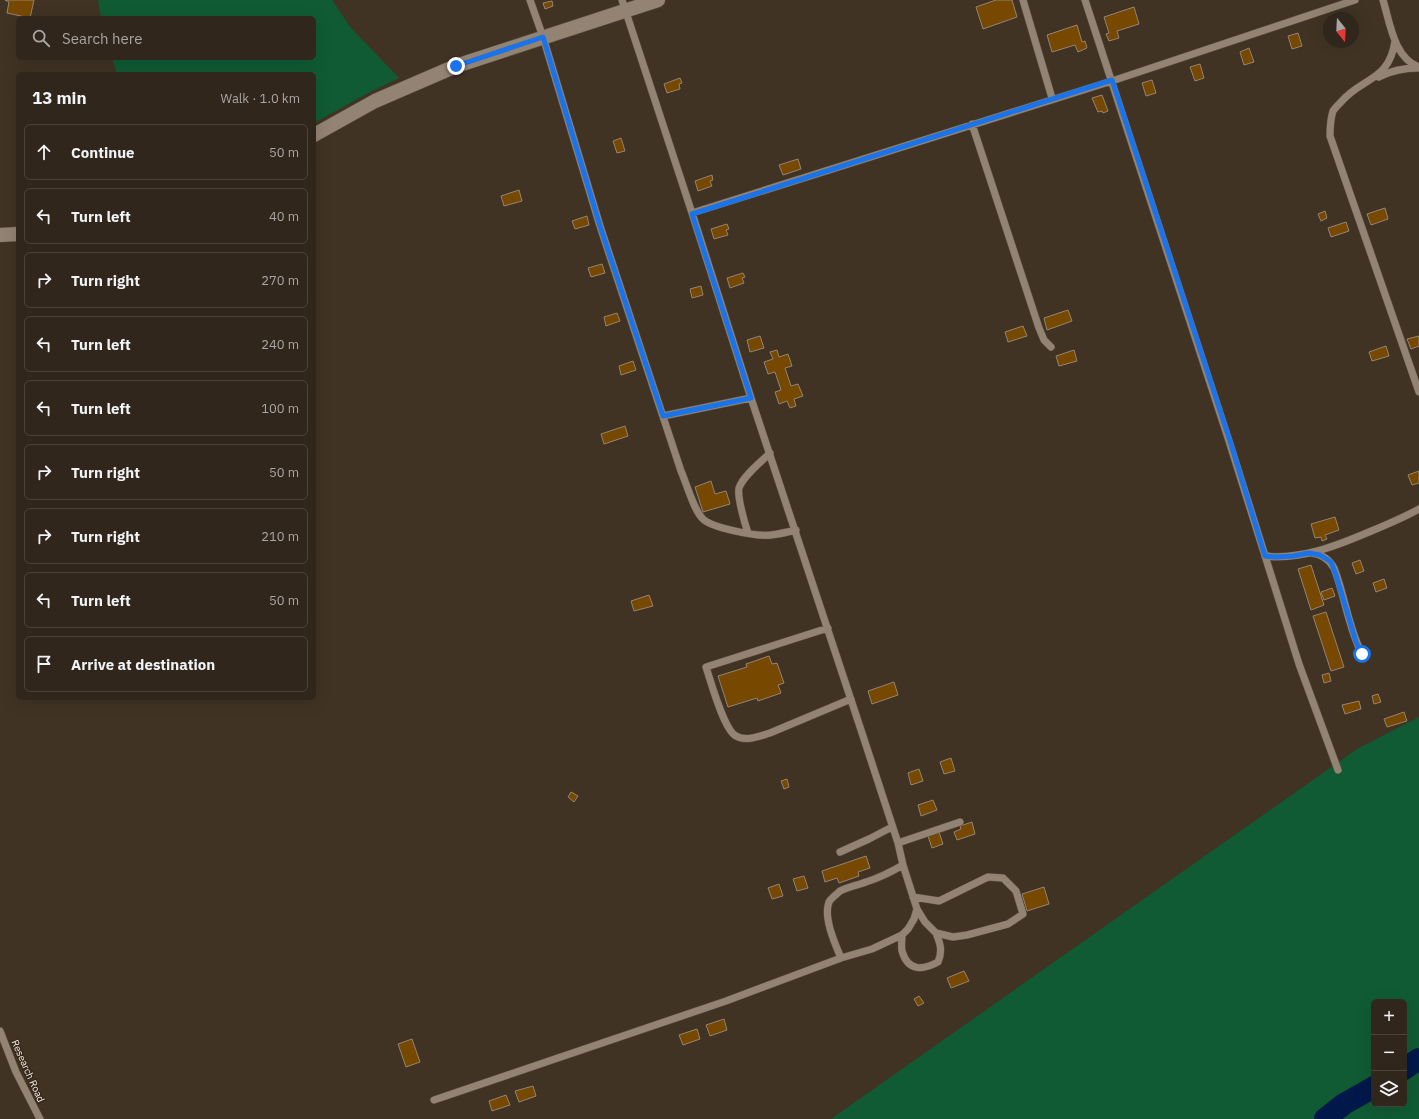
<!DOCTYPE html>
<meta charset="utf-8">
<style>
body{margin:0;font-family:"IBM Plex Sans",sans-serif;background:#382e24;color:#f1f3f6}
.controls{position:absolute;right:12px;bottom:12px;display:grid;overflow:hidden;border-radius:6px;box-shadow:0 4px 16px #0002}
.controls button{width:36px;height:36px;display:grid;place-items:center;padding:0;border:0;border-bottom:1px solid #4b433a;background:#30261b;color:#f1f3f6;font:20px sans-serif}
.compass{position:absolute;left:1323px;top:12px;width:36px;height:36px;border-radius:50%;background:#30261b;box-shadow:0 4px 16px #0002;rotate:162deg}
.stop{position:absolute;width:12px;height:12px;margin:-9px;border:3px solid #1a73e8;border-radius:50%;background:#fff}
.stop.end{background:#1a73e8;border-color:#fff;box-shadow:0 1px 4px #0008}
.list{margin:0;padding:0;list-style:none}
h2{display:flex;justify-content:space-between;align-items:center;height:52px;margin:0;padding:0 16px;font-size:17px}
h2 small{font-size:13px;font-weight:400;color:#a8a5a3}
.list li{display:grid;grid-template-columns:26px 1fr auto;gap:12px;align-items:center;box-sizing:border-box;height:56px;margin:0 8px 8px;padding:0 8px;border:1px solid #4b433a;border-radius:6px}
.list b{display:block;font-size:15px;white-space:nowrap}
.list em{font-size:13px;font-style:normal;color:#a8a5a3}
.icon{flex:none;width:22px;height:22px;fill:none;stroke:currentColor;stroke-width:2;stroke-linecap:round;stroke-linejoin:round}
.map{position:relative;flex:none;width:1419px;height:1119px;overflow:hidden}
.search{position:absolute;background:#30261b;box-shadow:0 4px 16px #0002;left:16px;top:16px;width:300px;height:44px;display:flex;align-items:center;gap:10px;box-sizing:border-box;padding:0 14px;border-radius:6px;color:#a8a5a3;font-size:15px}
.panel{position:absolute;background:#30261b;box-shadow:0 4px 16px #0002;left:16px;top:72px;width:300px;height:628px;border-radius:6px}
.map>svg:first-child{display:block}
.green{fill:#105b34;fill-rule:evenodd}
.lines{fill:none;stroke-linecap:round;stroke-linejoin:round}
.river{stroke:#01184a;stroke-width:22}
.building{fill:#774800;stroke:#948474}
.lane-casing{stroke:#5c5145;stroke-width:8}
.street-casing{stroke:#5c5145;stroke-width:15}
.lane{stroke:#938373;stroke-width:7}
.street{stroke:#938373;stroke-width:14}
.route{stroke:#1a73e8;stroke-width:5}
.labels{text-anchor:middle;dominant-baseline:central;stroke-width:3;stroke-linejoin:round;paint-order:stroke}
.street-label{font-size:10px;fill:#f6ede4;stroke:#36291b}
</style>
<div class="map">
<svg width="1419" height="1119" viewBox="0 0 1419 1119">
<rect width="100%" height="100%" fill="#403324"/>
<path class="green" d="M 98,0 L 332,0 L 351,28 L 399,78 L 370,92 L 314,123 L 314,74 L 117,74 L 112,58 L 314,58 L 314,18 L 101,18 Z
M 1419,717 L 1419,1119 L 831,1119 L 1357,749 ZM 1374,1002 L 1404,1002 L 1404,1104 L 1374,1104 Z"/>
<g class="lines">
<path class="river" d="M 1404,1069 L 1419,1059
M 1325,1119 L 1344,1104 L 1374,1087"/>
</g>
<path class="building" d="M 5,0 L 34,0 L 30,18 L 7,13 L 9,2 Z
M 996,0 L 1012,0 L 1017,17 L 983,29 L 976,7 Z
M 552,1 L 553,6 L 545,9 L 543,3 Z
M 1134,7 L 1139,24 L 1117,31 L 1119,38 L 1109,41 L 1106,34 L 1109,33 L 1104,17 Z
M 1077,25 L 1082,42 L 1085,41 L 1087,48 L 1078,52 L 1075,45 L 1052,52 L 1047,35 Z
M 1298,33 L 1302,46 L 1292,49 L 1288,36 Z
M 1249,48 L 1254,62 L 1244,65 L 1240,52 Z
M 1200,64 L 1204,78 L 1195,81 L 1190,67 Z
M 680,78 L 682,83 L 679,84 L 680,89 L 667,93 L 664,84 Z
M 1152,80 L 1156,93 L 1146,96 L 1142,83 Z
M 1102,95 L 1108,111 L 1103,113 L 1102,111 L 1098,112 L 1092,98 Z
M 621,138 L 625,151 L 617,153 L 613,141 Z
M 798,159 L 801,169 L 783,175 L 779,165 Z
M 712,175 L 713,180 L 710,181 L 712,186 L 698,191 L 695,181 Z
M 519,190 L 522,201 L 504,206 L 501,196 Z
M 1385,208 L 1388,219 L 1371,225 L 1367,214 Z
M 1325,211 L 1327,218 L 1321,221 L 1318,214 Z
M 587,216 L 589,225 L 575,229 L 572,221 Z
M 1346,222 L 1349,231 L 1331,237 L 1328,228 Z
M 727,224 L 729,229 L 726,230 L 728,235 L 714,239 L 711,229 Z
M 602,264 L 605,273 L 591,277 L 588,268 Z
M 743,273 L 745,277 L 742,278 L 744,283 L 730,288 L 727,278 Z
M 701,286 L 703,295 L 692,298 L 690,289 Z
M 1068,310 L 1072,321 L 1047,330 L 1044,318 Z
M 617,313 L 620,321 L 606,326 L 604,317 Z
M 1023,326 L 1027,336 L 1008,342 L 1005,332 Z
M 760,336 L 764,348 L 750,352 L 747,340 Z
M 1419,336 L 1419,346 L 1411,349 L 1407,339 Z
M 1386,346 L 1389,356 L 1372,361 L 1369,352 Z
M 777,350 L 779,357 L 788,354 L 792,366 L 785,368 L 791,386 L 798,384 L 803,396 L 794,399 L 796,406 L 790,408 L 787,401 L 779,404 L 775,392 L 781,390 L 775,372 L 768,374 L 764,362 L 773,359 L 770,352 Z
M 1074,350 L 1077,361 L 1059,366 L 1056,356 Z
M 633,361 L 636,370 L 621,375 L 619,366 Z
M 625,426 L 628,436 L 604,444 L 601,434 Z
M 1419,471 L 1419,483 L 1412,485 L 1408,475 Z
M 711,481 L 715,494 L 726,491 L 730,504 L 703,512 L 695,487 Z
M 1335,517 L 1339,530 L 1325,535 L 1327,539 L 1322,541 L 1321,537 L 1315,538 L 1311,524 Z
M 1360,560 L 1364,571 L 1356,574 L 1352,563 Z
M 1311,565 L 1324,605 L 1311,610 L 1298,569 Z
M 1384,579 L 1387,588 L 1376,592 L 1373,583 Z
M 1332,588 L 1335,596 L 1324,600 L 1321,592 Z
M 649,595 L 653,606 L 634,611 L 631,601 Z
M 1326,612 L 1344,667 L 1331,671 L 1313,616 Z
M 769,656 L 772,664 L 777,663 L 784,683 L 778,685 L 781,693 L 758,701 L 757,698 L 728,707 L 718,676 L 747,667 L 746,664 Z
M 1329,673 L 1331,681 L 1324,683 L 1322,675 Z
M 894,682 L 898,695 L 872,704 L 868,691 Z
M 1378,694 L 1381,702 L 1374,704 L 1372,696 Z
M 1359,701 L 1361,709 L 1345,714 L 1342,705 Z
M 1404,712 L 1407,721 L 1387,727 L 1384,719 Z
M 951,758 L 955,771 L 944,774 L 940,762 Z
M 919,769 L 923,781 L 911,785 L 908,773 Z
M 787,779 L 789,787 L 784,789 L 781,781 Z
M 571,792 L 578,796 L 574,802 L 568,797 Z
M 933,800 L 937,810 L 921,816 L 918,805 Z
M 972,822 L 975,834 L 957,840 L 954,832 L 961,829 L 960,826 Z
M 939,832 L 943,844 L 932,848 L 928,836 Z
M 866,856 L 870,868 L 858,872 L 859,876 L 839,883 L 837,878 L 825,882 L 822,871 Z
M 804,876 L 808,888 L 797,891 L 793,879 Z
M 779,884 L 783,896 L 772,899 L 768,888 Z
M 1044,887 L 1049,904 L 1027,911 L 1022,894 Z
M 964,971 L 969,981 L 951,988 L 947,978 Z
M 919,996 L 924,1003 L 918,1006 L 914,999 Z
M 724,1019 L 727,1030 L 710,1036 L 706,1025 Z
M 697,1029 L 700,1039 L 683,1045 L 679,1035 Z
M 412,1039 L 420,1062 L 406,1067 L 398,1044 Z
M 533,1086 L 536,1096 L 519,1102 L 515,1091 Z
M 506,1095 L 510,1105 L 492,1111 L 489,1101 Z"/>
<g class="lines">
<g class="lane-casing">
<path id="lane" d="M 530,0 L 543,37 L 600,226 L 681,471 C 686,482 694,511 703,519 C 712,528 758,537 771,535 C 779,534 788,532 796,530
M 622,0 L 692,213 L 751,398 L 863,736 L 898,843 L 903,865 L 917,909 L 925,922 L 936,933 L 953,937 L 967,935 L 1008,924 L 1023,914 L 1016,891 L 1003,878 L 988,877 L 939,901 L 913,897
M 1023,0 L 1052,98
M 1085,0 L 1229,441 L 1299,664 L 1338,770
M 1383,0 C 1390,23 1394,58 1419,67
M 1395,41 C 1389,82 1362,77 1341,102 C 1338,105 1335,108 1333,111 C 1330,120 1330,127 1330,136 L 1419,392
M 1379,77 C 1392,70 1404,68 1419,68
M 972,124 L 1039,328 L 1044,340 L 1051,347
M 692,213 L 1112,81 L 1355,0
M 663,416 L 751,398
M 748,533 C 745,524 737,497 739,488 C 743,476 761,462 770,453
M 1311,553 C 1321,554 1329,559 1334,568 C 1345,596 1348,627 1362,654
M 1265,556 C 1301,560 1336,546 1369,532 C 1386,525 1403,518 1419,509
M 828,628 L 706,667 C 711,682 724,730 736,736 C 746,742 760,736 770,733 L 851,699
M 898,843 L 960,822
M 840,852 L 869,839 L 892,827
M 902,935 C 902,940 901,946 902,951 C 908,972 923,970 938,962 C 943,951 940,943 936,933
M 841,958 C 835,944 823,917 829,902 C 831,898 837,894 840,891 C 848,887 858,885 866,882 C 879,878 891,872 903,865
M 0,1031 L 16,1072 L 40,1119
M 434,1100 L 726,1001 L 841,958 L 872,949 L 902,935 L 908,929 L 914,919 L 917,909"/>
</g>
<g class="street-casing">
<path id="street" d="M 314,135 L 375,101 L 456,66 L 658,0
M 0,235 L 18,234"/>
</g>
<use href="#lane" class="lane"/>
<use href="#street" class="street"/>
</g>
<g class="lines">
<path class="route" d="M 456,66 L 543,37 L 600,226 L 663,416 L 751,398 L 692,214 L 1112,80 L 1230,441 L 1265,556 L 1276,557 L 1293,556 L 1309,553 L 1320,555 L 1331,562 L 1336,575 L 1356,642 L 1362,654"/>
</g>
<g class="labels">
<g class="street-label">
<text transform="translate(28 1071) rotate(66)">Research Road</text>
</g>
</g>
</svg>
<div class="controls">
<button>+</button>
<button>−</button>
<button><svg class="icon" aria-label="layers" viewBox="0 0 24 24"><path d="M12 4l9 5-9 5-9-5zM3 14l9 5 9-5"/></svg></button>
</div>
<svg class="compass" viewBox="-18 -18 36 36"><path d="M0-13l5 13h-10z" fill="#e53935"/><path d="M0 13l5-13h-10z" fill="#a8a5a3"/></svg>
<div class="stop" style="left:1362px;top:654px"></div>
<div class="stop end" style="left:456px;top:66px"></div>
<div class="search"><svg class="icon" aria-label="search" viewBox="0 0 24 24"><circle cx="10" cy="10" r="6"/><path d="M15 15l6 6"/></svg>Search here</div>
<section class="panel">
<h2>13 min<small>Walk · 1.0 km</small></h2>
<ul class="list">
<li><svg class="icon" aria-label="ahead" viewBox="0 0 24 24"><path d="M12 20V5M6 11l6-6 6 6"/></svg><div><b>Continue</b></div><em>50 m</em></li>
<li><svg class="icon" aria-label="left" viewBox="0 0 24 24"><path d="M17 20v-9H6M10 6l-5 5 5 5"/></svg><div><b>Turn left</b></div><em>40 m</em></li>
<li><svg class="icon" aria-label="right" viewBox="0 0 24 24"><path d="M7 20v-9h11M14 6l5 5-5 5"/></svg><div><b>Turn right</b></div><em>270 m</em></li>
<li><svg class="icon" aria-label="left" viewBox="0 0 24 24"><path d="M17 20v-9H6M10 6l-5 5 5 5"/></svg><div><b>Turn left</b></div><em>240 m</em></li>
<li><svg class="icon" aria-label="left" viewBox="0 0 24 24"><path d="M17 20v-9H6M10 6l-5 5 5 5"/></svg><div><b>Turn left</b></div><em>100 m</em></li>
<li><svg class="icon" aria-label="right" viewBox="0 0 24 24"><path d="M7 20v-9h11M14 6l5 5-5 5"/></svg><div><b>Turn right</b></div><em>50 m</em></li>
<li><svg class="icon" aria-label="right" viewBox="0 0 24 24"><path d="M7 20v-9h11M14 6l5 5-5 5"/></svg><div><b>Turn right</b></div><em>210 m</em></li>
<li><svg class="icon" aria-label="left" viewBox="0 0 24 24"><path d="M17 20v-9H6M10 6l-5 5 5 5"/></svg><div><b>Turn left</b></div><em>50 m</em></li>
<li><svg class="icon" aria-label="arrive" viewBox="0 0 24 24"><path d="M6 21V4h12l-3 4 3 4H6"/></svg><div><b>Arrive at destination</b></div></li>
</ul>
</section>
</div>
